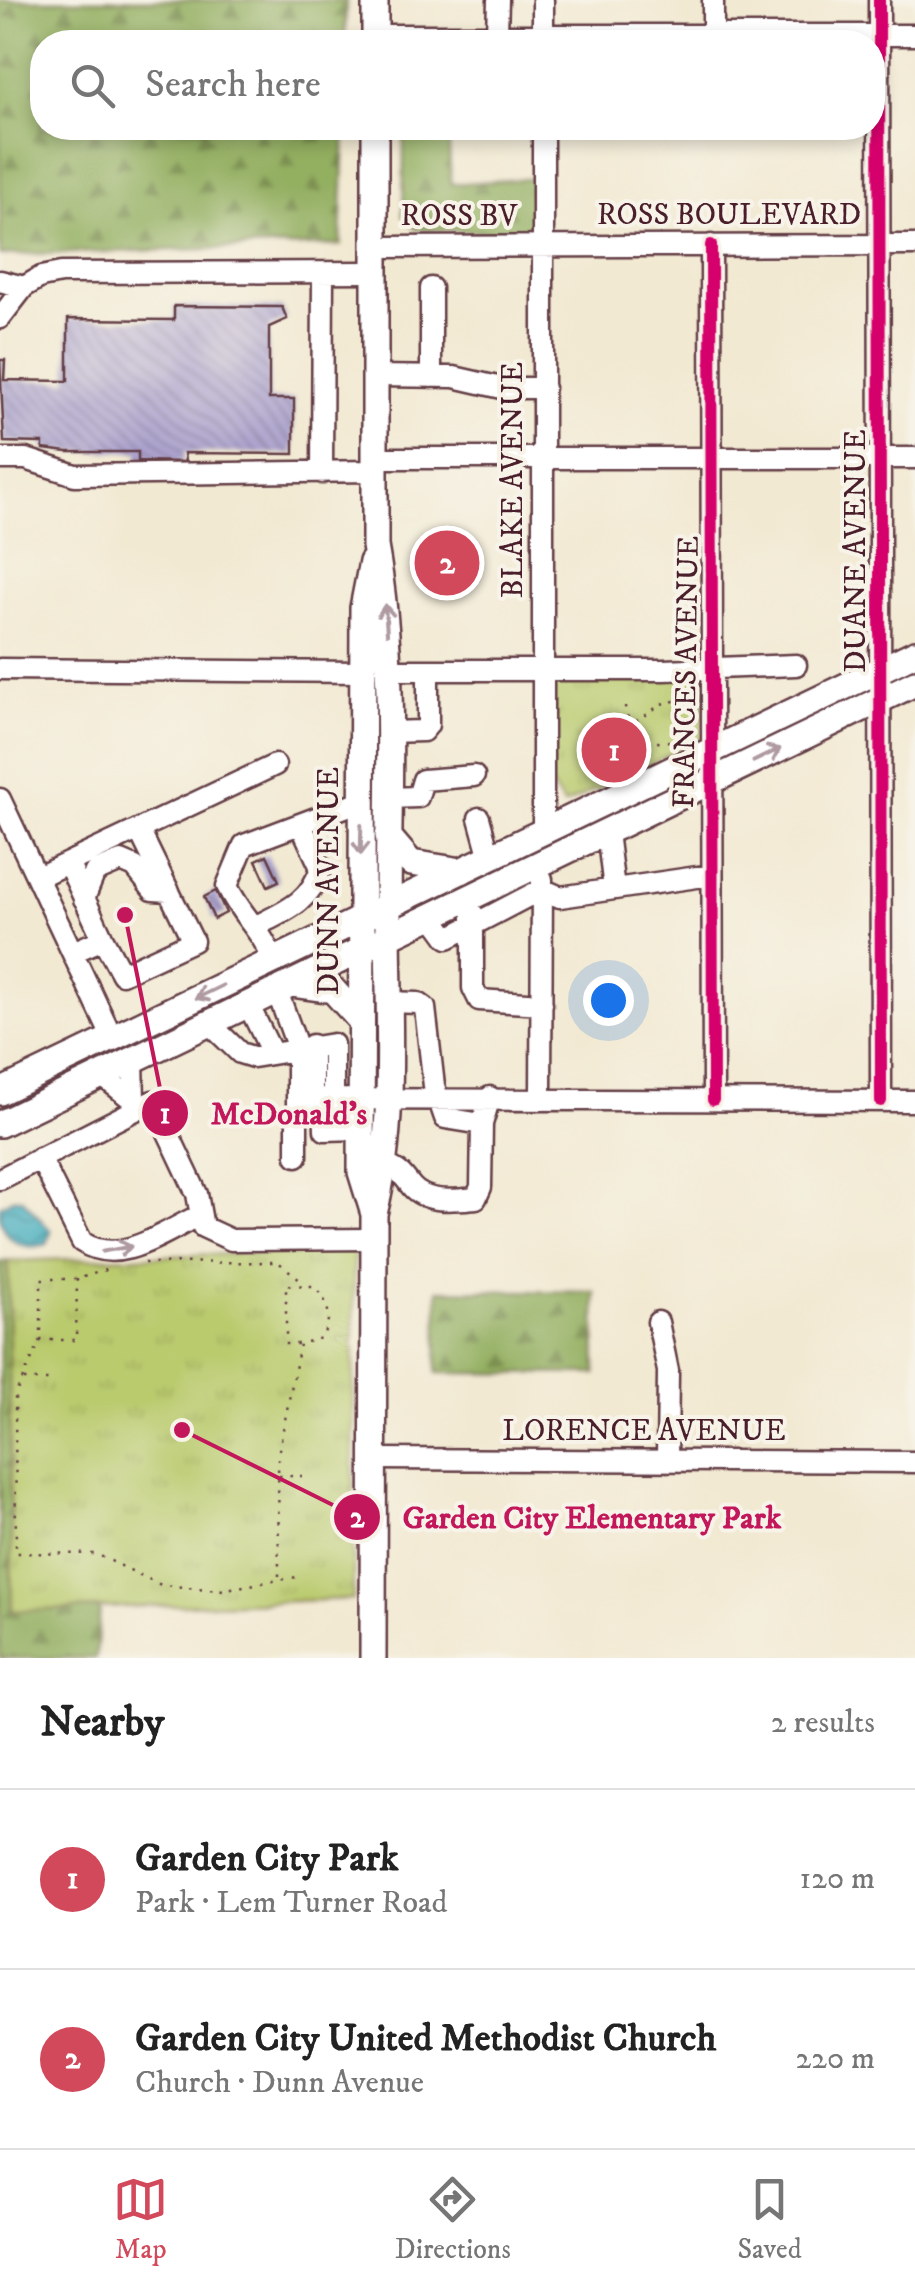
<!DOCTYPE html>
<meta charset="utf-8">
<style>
body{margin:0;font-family:"IM FELL DW Pica",serif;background:#f6f6f6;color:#222}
.you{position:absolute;left:608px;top:1000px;width:35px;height:35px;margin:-25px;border:8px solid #fff;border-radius:50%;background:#1a73e8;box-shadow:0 0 0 15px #1a73e833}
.badge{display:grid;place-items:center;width:65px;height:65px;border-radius:50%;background:#d1495b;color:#fff;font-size:32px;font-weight:700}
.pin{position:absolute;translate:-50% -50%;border:5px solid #fff;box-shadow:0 2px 10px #0006}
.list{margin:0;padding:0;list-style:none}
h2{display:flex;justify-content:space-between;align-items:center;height:130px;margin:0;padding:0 40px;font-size:42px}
h2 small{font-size:32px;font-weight:400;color:#767676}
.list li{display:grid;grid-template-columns:65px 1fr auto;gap:30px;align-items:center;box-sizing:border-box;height:180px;padding:0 40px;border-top:2px solid #e0e0e0}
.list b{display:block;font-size:38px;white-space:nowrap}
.list p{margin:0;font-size:32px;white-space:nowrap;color:#767676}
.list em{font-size:32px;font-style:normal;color:#767676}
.icon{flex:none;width:55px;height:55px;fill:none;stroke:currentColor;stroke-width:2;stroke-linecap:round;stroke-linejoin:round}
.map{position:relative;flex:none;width:915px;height:1658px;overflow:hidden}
.search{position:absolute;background:#fff;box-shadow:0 5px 15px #0003;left:30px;right:30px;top:30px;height:110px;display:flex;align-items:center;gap:25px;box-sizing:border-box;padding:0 35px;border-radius:40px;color:#767676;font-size:38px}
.sheet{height:490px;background:#fff}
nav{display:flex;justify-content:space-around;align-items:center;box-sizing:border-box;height:140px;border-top:2px solid #e0e0e0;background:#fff;font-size:28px;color:#767676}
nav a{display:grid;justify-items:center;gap:5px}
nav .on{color:#d1495b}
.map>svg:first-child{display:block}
.forest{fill:url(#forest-firs);stroke:#6e6746;stroke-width:2.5}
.park{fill:url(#park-tufts);stroke:#82754c;stroke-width:2.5}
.water{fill:url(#water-waves);stroke:#446674;stroke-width:2.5}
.building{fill:url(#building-back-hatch)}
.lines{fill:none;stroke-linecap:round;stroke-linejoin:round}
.minor-casing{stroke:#633d44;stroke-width:25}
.major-casing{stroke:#633d44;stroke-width:30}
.path{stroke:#633d44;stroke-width:2.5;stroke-dasharray:2.5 8;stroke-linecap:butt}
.minor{stroke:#fff;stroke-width:20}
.major{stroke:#fff;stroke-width:25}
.cycleway-casing{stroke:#f7f3e8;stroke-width:19}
.cycleway{stroke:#d6006c;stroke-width:12}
.oneway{stroke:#ae9aa0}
.labels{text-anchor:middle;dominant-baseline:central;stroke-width:8;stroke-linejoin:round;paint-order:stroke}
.street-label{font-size:30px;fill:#4a1f2b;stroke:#f7f3e8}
.leader{fill:none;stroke:#c2185b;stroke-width:4}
.callout-dot{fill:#c2185b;stroke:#f7f3e8;stroke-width:4}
.mark-label{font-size:30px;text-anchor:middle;font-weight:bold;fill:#fff}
.callout-label{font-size:32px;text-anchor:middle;font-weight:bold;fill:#c2185b;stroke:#f7f3e8;stroke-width:8;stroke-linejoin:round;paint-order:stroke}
</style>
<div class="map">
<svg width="915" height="1658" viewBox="0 0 915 1658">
<defs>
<pattern id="forest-firs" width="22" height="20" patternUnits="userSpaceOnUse" patternTransform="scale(2.5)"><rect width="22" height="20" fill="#93af61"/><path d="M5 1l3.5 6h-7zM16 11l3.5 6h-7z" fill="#7a8e50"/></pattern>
<pattern id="park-tufts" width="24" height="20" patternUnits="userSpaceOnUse" patternTransform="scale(2.5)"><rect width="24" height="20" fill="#bacb6e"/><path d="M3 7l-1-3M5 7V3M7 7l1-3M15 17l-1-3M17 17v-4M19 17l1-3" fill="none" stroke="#a1ae5f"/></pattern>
<pattern id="water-waves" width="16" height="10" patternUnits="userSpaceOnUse" patternTransform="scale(2.5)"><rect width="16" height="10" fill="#3facbd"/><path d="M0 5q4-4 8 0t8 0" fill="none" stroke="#378b9a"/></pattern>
<pattern id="building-back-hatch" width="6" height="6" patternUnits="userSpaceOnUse" patternTransform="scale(2.5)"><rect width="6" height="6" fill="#aca3ce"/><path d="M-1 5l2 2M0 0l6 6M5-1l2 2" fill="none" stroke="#8e84a7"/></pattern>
</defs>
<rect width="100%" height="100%" fill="#f7f3e8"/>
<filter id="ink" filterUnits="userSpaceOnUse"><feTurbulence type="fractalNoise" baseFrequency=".01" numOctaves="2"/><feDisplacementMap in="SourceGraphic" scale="20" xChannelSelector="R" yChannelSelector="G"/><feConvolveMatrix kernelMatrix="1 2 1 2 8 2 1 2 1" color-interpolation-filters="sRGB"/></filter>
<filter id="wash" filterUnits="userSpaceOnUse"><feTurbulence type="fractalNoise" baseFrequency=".0048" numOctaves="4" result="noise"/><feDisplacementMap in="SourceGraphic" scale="40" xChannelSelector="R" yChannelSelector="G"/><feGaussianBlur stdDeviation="2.25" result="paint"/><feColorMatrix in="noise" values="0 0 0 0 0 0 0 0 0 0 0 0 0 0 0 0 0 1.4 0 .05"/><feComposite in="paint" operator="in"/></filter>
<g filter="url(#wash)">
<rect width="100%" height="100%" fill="#f2e9d2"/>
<path class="forest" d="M 0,0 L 346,0 L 345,42 L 42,42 L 42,128 L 345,128 L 341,245 L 0,255 Z
M 404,128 L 448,128 L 451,184 L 539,178 L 538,223 L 518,233 L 416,229 L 403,216 Z
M 8,1261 L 12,1610 L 100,1608 L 96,1658 L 0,1658 L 0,1262 Z
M 438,1290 L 595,1292 L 596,1374 L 437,1373 Z"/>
<path class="park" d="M 695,674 L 705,686 L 702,739 L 564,805 L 549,783 L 548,690 L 564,678 Z
M 354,1250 L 353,1599 L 12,1611 L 8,1261 Z"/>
<path class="water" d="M 14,1198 L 22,1198 L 51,1231 L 47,1244 C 17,1253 0,1235 0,1206 Z"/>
<g id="blocks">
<path class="building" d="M 174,306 L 282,307 L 287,319 L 269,327 L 269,399 L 294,399 L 294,454 L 184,453 L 185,462 L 138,461 L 138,452 L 68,452 L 43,449 L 43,443 L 4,442 L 0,360 L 5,360 L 4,380 L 68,381 L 68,319 L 174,320 Z
M 267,855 L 279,881 L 268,886 L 256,860 Z
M 216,891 L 226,913 L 214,919 L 204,897 Z"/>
</g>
</g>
<g filter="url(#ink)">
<use href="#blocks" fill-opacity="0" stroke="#633d44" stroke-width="2.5"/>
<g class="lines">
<g class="minor-casing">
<path id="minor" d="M 543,0 L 543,42
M 879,0 L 881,1101
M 497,33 L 498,0
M 375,35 L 915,35
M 713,35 L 713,0
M 711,245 L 713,1100
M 375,247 L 915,245
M 0,281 L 24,287 L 41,277 L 61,273 L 375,272
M 0,318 L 24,287
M 374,376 L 454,377 L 502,388 L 544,388
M 431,377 L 431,288
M 375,458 L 915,458
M 0,459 L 26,459 L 75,475 L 375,471
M 322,473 L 323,273
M 0,669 L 362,672
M 387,670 L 664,670 L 796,665
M 388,732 L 423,731 L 428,725 L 428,670
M 388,798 L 418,797 L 423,780 L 474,776
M 0,799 L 113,1039
M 479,818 L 490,858
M 543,832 L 543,128
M 607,832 L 614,889
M 68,863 L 103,939
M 38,877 L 275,765
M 84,899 L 95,872 L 121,861 L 135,867 L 153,890 L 169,891
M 473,914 L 473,988 L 479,1000 L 542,1004
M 432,916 L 448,938 L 542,889 L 560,897 L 711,875
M 254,927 C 285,911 310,903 321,868 L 301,825
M 73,952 L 103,939 L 122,974 L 193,941 L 139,830
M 274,962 C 262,930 243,919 227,886 L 244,845 L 361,801
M 277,991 L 297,1046 L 297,1099 L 915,1101
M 388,1002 L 418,1003 L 425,1008 L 434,1086 L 445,1118 L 482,1124 L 490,1097
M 248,1004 L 272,1053
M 209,1023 L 240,1053 L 253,1057 L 333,1044 L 333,1097
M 312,1045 L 312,1098
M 101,1075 L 134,1101 L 133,1059
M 541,1097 L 542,879
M 324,1098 L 325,1130 L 361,1129
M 297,1156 L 297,1099
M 40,1158 L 82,1242 C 119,1267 164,1232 200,1215
M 386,1165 C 400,1171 402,1174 411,1186 C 426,1204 455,1200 476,1198 L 481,1187 L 482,1124
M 0,1179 L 153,1101 L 197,1194 L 203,1227 L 231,1240 L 374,1239
M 658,1322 L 668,1371 L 667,1461
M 373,1459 L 915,1462"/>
</g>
<g class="major-casing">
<path id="major" d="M 375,42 L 375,0
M 372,562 L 363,608 L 361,1172 L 374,1214
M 388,836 L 411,863 L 462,871
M 291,984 L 333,990 L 361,1021
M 0,1092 L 915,653
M 0,1124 L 915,683
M 373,1658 L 374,1214 C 397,1119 388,1016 388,919 C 388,795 397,667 375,546 L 375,128"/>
</g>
<path class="path" d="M 625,706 L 626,716 L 638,721 L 661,704 L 683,699 L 689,706 L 685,728 L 666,743 L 640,740 L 638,721
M 623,757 L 638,754 L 647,745
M 144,1263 L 278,1262 L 300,1279 L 300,1285
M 77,1279 L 76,1340 L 41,1340 L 41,1279 L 77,1279 L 112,1268
M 41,1340 L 15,1395 L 16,1553 L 96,1554 L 161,1585 L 220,1590 L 303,1576
M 24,1380 L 54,1380
M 279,1476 L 302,1476
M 279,1576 L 278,1455 L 300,1344 L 321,1338 C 333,1319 330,1301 313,1286 L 286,1285 L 286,1344 L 300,1344"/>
<use href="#minor" class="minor"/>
<use href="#major" class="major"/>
<g class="cycleway-casing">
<path id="cycleway" d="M 879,0 L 881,1101
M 711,245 L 713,1100"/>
</g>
<use href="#cycleway" class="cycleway"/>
</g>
<defs><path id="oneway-shaft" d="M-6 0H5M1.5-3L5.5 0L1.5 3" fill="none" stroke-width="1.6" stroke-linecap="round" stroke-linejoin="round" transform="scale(2.5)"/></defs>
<g class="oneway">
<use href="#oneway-shaft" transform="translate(386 619) rotate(-94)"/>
<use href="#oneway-shaft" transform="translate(767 755) rotate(-26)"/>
<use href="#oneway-shaft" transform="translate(361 840) rotate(91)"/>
<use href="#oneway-shaft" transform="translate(209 992) rotate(154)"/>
<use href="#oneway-shaft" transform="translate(117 1249) rotate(-10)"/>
</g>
</g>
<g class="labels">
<g class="street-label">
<text x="729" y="215">ROSS BOULEVARD</text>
<text x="459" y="216">ROSS BV</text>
<text transform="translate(513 480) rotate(-90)">BLAKE AVENUE</text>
<text transform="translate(856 551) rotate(-90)">DUANE AVENUE</text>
<text transform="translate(687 672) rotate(-89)">FRANCES AVENUE</text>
<text transform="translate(329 881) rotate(-90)">DUNN AVENUE</text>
<text x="644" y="1431">LORENCE AVENUE</text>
</g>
</g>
<path class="leader" d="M125 915L165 1113M182 1430L357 1517"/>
<g class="callout-dot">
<circle cx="125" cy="915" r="10"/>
<circle cx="182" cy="1430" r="10"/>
<circle cx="165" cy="1113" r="25"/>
<circle cx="357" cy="1517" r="25"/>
</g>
<g class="mark-label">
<text x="165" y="1123">1</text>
<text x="357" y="1527">2</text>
</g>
<g class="callout-label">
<text x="289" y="1124">McDonald's</text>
<text x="592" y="1528">Garden City Elementary Park</text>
</g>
</svg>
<div class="you"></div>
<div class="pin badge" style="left:614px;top:750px">1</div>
<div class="pin badge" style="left:447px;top:563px">2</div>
<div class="search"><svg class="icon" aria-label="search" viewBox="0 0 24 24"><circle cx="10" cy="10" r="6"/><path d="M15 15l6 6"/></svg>Search here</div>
</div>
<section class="sheet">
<h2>Nearby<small>2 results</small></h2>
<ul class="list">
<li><span class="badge">1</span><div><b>Garden City Park</b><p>Park · Lem Turner Road</p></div><em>120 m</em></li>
<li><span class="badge">2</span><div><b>Garden City United Methodist Church</b><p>Church · Dunn Avenue</p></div><em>220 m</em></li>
</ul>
</section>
<nav>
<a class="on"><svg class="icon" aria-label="map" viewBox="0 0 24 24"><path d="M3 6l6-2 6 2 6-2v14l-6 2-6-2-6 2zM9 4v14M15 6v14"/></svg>Map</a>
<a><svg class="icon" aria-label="directions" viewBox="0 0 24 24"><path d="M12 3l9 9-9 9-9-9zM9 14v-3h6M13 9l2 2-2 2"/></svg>Directions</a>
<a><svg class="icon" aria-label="saved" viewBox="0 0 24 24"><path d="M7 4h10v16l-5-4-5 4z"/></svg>Saved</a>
</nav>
